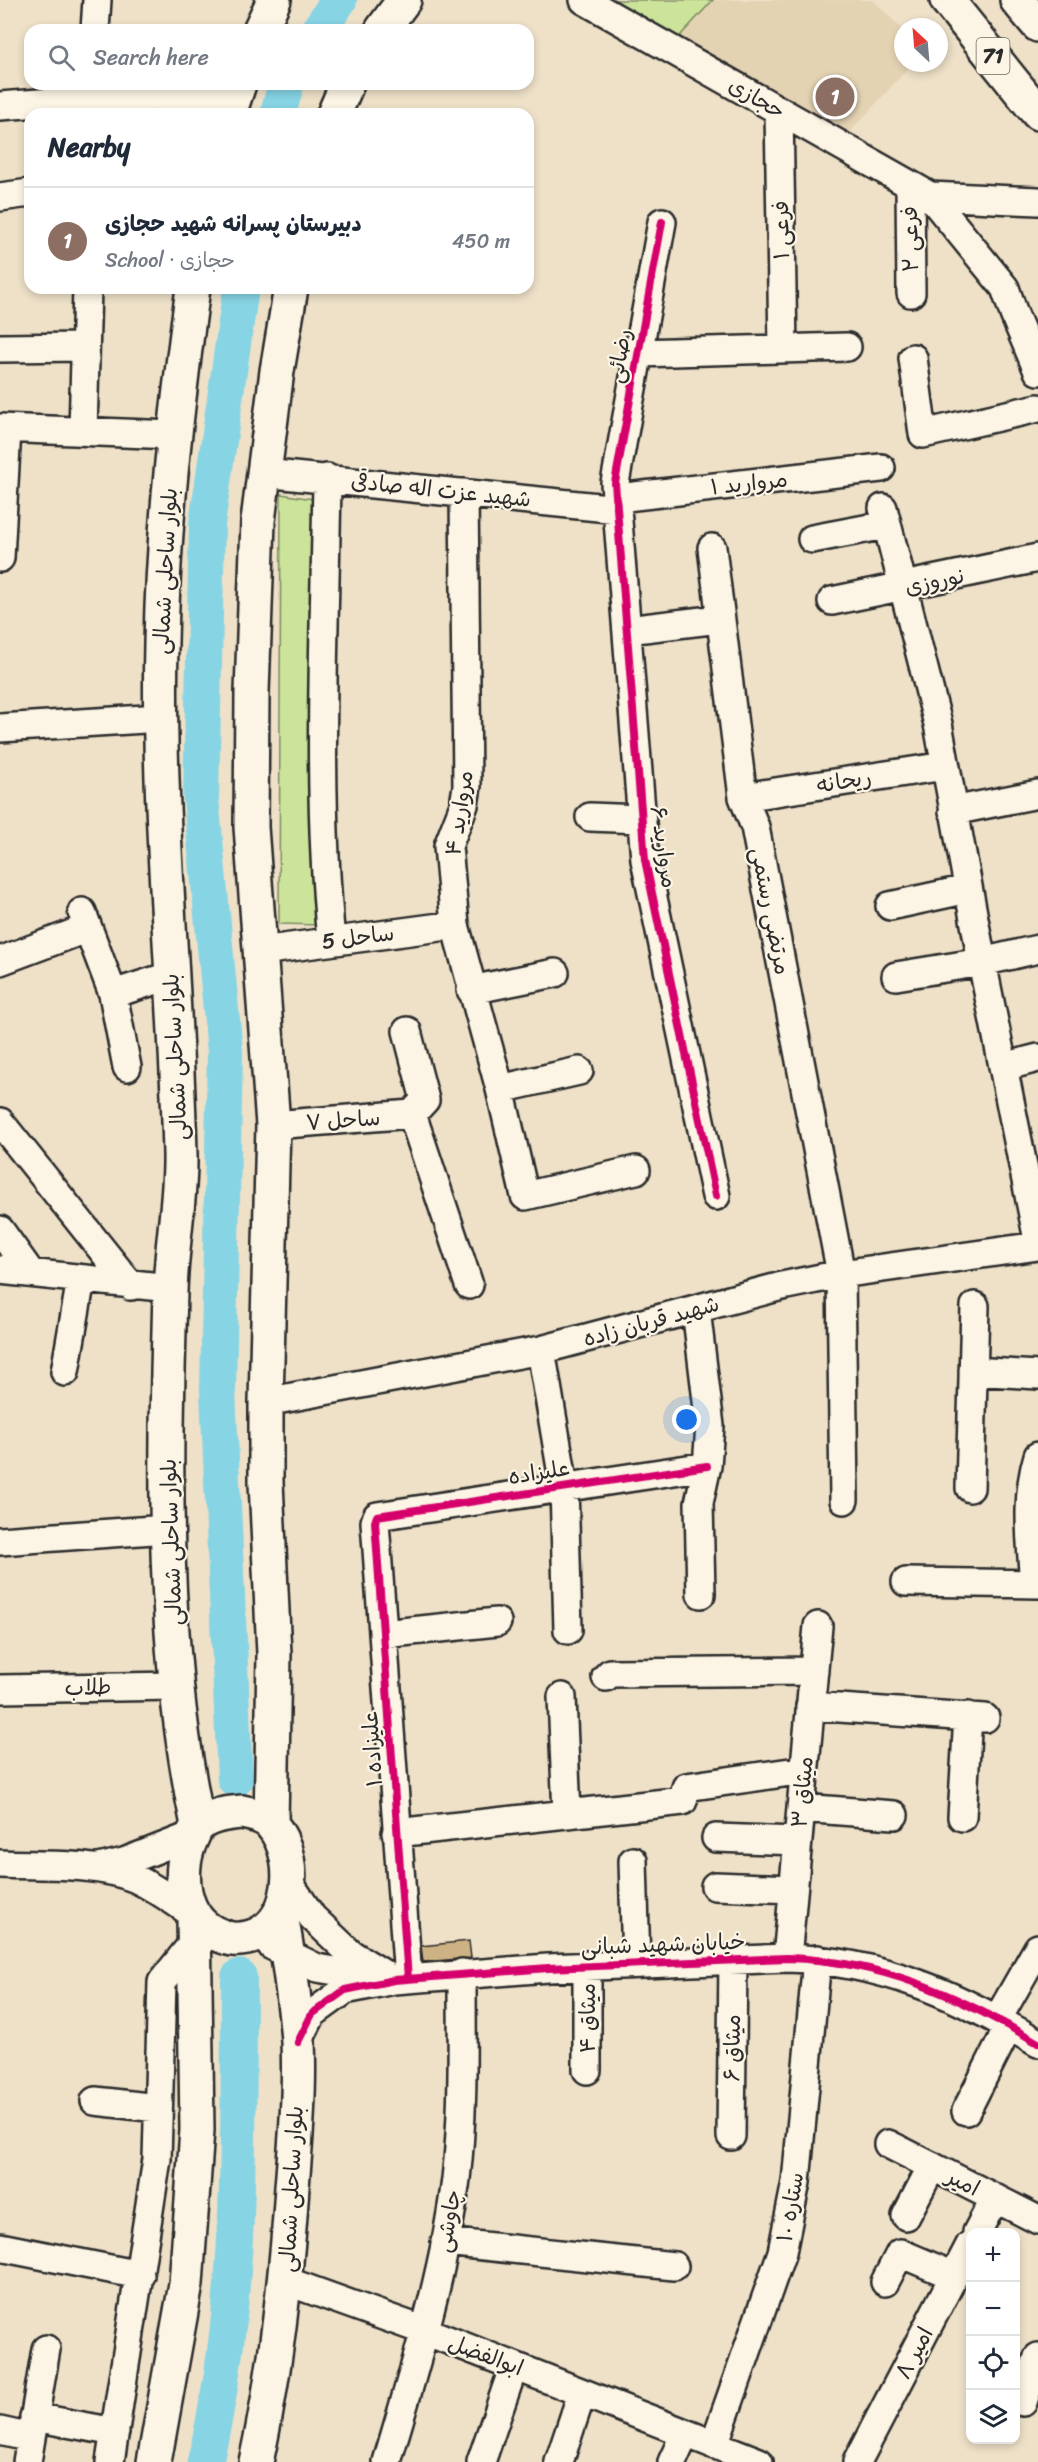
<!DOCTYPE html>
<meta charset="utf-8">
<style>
body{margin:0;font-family:Sriracha,"Playpen Sans Arabic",sans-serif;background:#f2f2f3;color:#1f2937}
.controls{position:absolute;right:18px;bottom:18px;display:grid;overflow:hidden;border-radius:12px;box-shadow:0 3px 9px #0003}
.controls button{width:54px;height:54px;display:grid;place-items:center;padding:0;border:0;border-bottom:2px solid #e0e1e3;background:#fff;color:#1f2937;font:30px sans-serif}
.compass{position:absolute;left:894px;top:18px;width:54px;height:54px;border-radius:50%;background:#fff;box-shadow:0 3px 9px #0003;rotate:334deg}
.you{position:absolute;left:687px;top:1420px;width:21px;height:21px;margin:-15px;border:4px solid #fff;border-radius:50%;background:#1a73e8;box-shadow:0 0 0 9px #1a73e833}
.badge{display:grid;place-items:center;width:39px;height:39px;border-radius:50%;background:#ea580c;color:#fff;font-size:20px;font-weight:700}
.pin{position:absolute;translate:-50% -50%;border:3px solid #fff;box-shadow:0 2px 6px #0006}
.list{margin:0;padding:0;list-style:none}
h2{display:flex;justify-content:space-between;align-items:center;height:78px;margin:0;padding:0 24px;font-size:26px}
h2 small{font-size:20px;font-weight:400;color:#747a83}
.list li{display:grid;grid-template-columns:39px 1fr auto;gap:18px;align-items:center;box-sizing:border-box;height:108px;padding:0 24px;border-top:2px solid #e0e1e3}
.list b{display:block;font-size:22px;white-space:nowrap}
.list p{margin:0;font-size:20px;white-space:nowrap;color:#747a83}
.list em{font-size:20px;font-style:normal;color:#747a83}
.icon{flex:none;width:33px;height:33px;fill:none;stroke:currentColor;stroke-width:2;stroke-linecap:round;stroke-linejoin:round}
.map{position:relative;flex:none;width:1038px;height:2462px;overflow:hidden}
.search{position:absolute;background:#fff;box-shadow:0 3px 9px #0003;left:24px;top:24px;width:510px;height:66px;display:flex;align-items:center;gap:15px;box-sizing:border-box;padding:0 21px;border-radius:18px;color:#747a83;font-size:22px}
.panel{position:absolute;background:#fff;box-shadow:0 3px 9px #0003;left:24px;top:108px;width:510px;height:186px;border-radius:18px}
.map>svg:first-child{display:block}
.built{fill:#e4d3b3}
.green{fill:#cce49a;stroke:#7c8862;stroke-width:1.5}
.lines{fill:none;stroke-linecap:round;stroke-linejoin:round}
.river{stroke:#87d4e5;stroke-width:36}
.building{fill:#cdb383;stroke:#2b2b2b;stroke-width:1.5}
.minor-casing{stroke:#2b2b2b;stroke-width:32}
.major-casing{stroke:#2b2b2b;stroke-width:38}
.highway-casing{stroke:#2b2b2b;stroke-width:38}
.minor{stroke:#fcf5e5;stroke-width:27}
.major{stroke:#fcf5e5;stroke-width:33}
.highway{stroke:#fcf5e5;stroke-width:33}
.cycleway-casing{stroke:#fcf5e5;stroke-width:11}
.cycleway{stroke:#d6006c;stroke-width:8}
.labels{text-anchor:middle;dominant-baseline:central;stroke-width:4.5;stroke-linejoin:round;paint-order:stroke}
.shield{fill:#fcf5e5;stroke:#6a6863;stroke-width:1.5}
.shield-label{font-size:21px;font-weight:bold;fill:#2b2b2b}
.street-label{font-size:22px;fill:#2b2b2b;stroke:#fcf5e5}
</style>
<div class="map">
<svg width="1038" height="2462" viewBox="0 0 1038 2462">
<rect width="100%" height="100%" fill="#eee1c8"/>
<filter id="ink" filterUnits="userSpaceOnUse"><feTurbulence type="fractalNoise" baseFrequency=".0167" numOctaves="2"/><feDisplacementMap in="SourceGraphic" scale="12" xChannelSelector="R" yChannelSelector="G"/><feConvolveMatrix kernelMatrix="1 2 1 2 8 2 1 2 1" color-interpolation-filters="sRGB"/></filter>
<g filter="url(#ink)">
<path class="built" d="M 713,0 L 873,0 L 903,30 L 903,63 L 913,63 L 850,132 L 679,37 Z"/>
<path class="green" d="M 614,0 L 713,0 L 679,37 Z
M 281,494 L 319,500 L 321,925 L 279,924 Z"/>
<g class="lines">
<path class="river" d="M 319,30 L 339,0
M 278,114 L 286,84
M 235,1779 L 218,1390 L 225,1052 L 201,798 L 207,524 L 241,288
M 205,2462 C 243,2304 238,2139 239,1977"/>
</g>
<path class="building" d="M 469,1941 L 471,1958 L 423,1962 L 421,1946 Z"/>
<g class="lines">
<g class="minor-casing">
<path id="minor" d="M 584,0 L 930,196 L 1038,201
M 95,30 L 97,0
M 0,106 L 91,99 L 235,95
M 779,111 L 783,349
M 910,185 L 911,293
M 930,196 L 1005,288 L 1014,314 L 1038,371
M 0,197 L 30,193
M 662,222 L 615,483 L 645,860 L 716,1196
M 0,348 L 85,347
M 637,353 L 847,347
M 913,358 L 923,434 L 1038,408
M 0,428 L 173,435
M 83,431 L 87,288
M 264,473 L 618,509
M 327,478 C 325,632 316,787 331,940
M 464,493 L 467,786 L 464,805 L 448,846 L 455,925 L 500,1089 L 525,1196 L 636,1170
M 617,498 L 881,468
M 883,508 L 938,724 L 982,962 L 1038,1240
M 812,539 L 886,525
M 712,548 L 743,797 L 755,827 L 841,1274 L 844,1500
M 0,558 L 7,429
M 832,601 L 1038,558
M 627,630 L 719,619
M 0,728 L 161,718
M 743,797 L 945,766
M 953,811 L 1038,794
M 590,817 L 640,819
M 890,906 L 968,889
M 82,912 L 113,994 L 172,975
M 261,951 L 455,925
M 0,961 L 88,928
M 896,976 L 982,962 L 1038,949
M 471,990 L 555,973
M 113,994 L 127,1067
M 407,1031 L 425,1100 L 412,1114 L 469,1285
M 1003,1067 L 1038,1058
M 500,1089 L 579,1071
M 0,1122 L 131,1286
M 273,1125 L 412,1114
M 0,1230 L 30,1272
M 0,1270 L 170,1288
M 696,1309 L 710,1426 L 707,1466 L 699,1503 L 701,1594
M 541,1350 L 564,1486 L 568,1630
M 973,1371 L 1038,1375
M 65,1372 L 81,1279
M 266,1402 L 541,1350 L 782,1286 L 841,1274 L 1038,1246
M 970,1488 L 975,1306
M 0,1541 L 167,1529
M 906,1582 L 1038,1584
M 1034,1584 C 1031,1541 1025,1498 1038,1456
M 383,1634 L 497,1622
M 606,1677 L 610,1673 L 814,1671
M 0,1689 L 176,1686
M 562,1697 L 567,1814
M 810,1706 L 985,1718
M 801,1808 L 894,1815
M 962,1817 L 968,1716
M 396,1833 L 683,1801 L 686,1787 L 804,1770
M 716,1838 L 798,1841
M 633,1861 L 636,1963
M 0,1864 C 41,1866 96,1862 134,1878 C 154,1887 172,1900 190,1912
M 99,1868 L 124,1862 L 193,1835
M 288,1881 L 312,1917 L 351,1954 L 382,1973
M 715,1886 L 793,1889
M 272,1946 L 317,1968 L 378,1978
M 787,1958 L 818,1626
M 587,1965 L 587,2070
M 408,1979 L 375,1522 L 377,1516 L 707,1466
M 997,2020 L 1038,1948
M 298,2042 L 312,2014 L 345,1990 L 394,1980 L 548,1968 L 787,1958 C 882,1961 958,1995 1038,2043
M 95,2101 L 157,2108
M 966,2111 L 1009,2026
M 731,2136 L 733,1959
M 888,2144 L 1038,2220
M 906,2216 L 932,2166
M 977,2232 L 995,2198
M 445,2242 L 674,2266
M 0,2247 L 140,2275
M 286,2281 L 425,2331 L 759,2462
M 885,2282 L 900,2253 L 954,2276
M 1023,2402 L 1038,2357
M 34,2417 L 115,2432
M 0,2431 L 31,2438
M 714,2445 L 782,2252 L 796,2182 L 817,1959
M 27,2462 L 46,2349
M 110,2462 L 157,2159 L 162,1982 L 193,1943
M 387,2462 C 414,2369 444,2275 456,2179 C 464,2111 462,2042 462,1973
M 481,2462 L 514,2366
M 559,2462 L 582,2393
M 672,2462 L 685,2434
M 857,2462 L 970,2245"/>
</g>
<g class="major-casing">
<path id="major" d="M 260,30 L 274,0
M 382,30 L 404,0
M 229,114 L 239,84
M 334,114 L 347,84
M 193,288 C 177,406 163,524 161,643 C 157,813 176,983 180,1154 C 181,1200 171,1246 170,1293 C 165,1470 161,1651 198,1825
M 242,1812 C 252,1814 264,1816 271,1824 C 304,1862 291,1943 232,1939 C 228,1939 223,1936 219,1935 C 181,1921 176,1869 192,1837 C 194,1833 196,1827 199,1825 C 210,1815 228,1813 242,1812 Z
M 271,1824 L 274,1654 L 266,1482 L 266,1402 L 273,1125 L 251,827 L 252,692 L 258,521 L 277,371 L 291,288
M 154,2462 L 186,2284 L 197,2130 L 194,1916
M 256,2462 C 276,2371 286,2280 292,2187 C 296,2139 300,2089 298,2041 C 295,1998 288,1956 281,1914"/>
</g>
<g class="highway-casing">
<path id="highway" d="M 947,0 L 1038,113
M 1017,0 L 1038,25"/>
</g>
<use href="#minor" class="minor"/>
<use href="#major" class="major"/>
<use href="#highway" class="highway"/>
<g class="cycleway-casing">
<path id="cycleway" d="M 662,222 L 615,483 L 645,860 L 716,1196
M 408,1979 L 375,1522 L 377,1516 L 707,1466
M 298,2042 L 312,2014 L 345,1990 L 394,1980 L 548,1968 L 787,1958 C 882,1961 958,1995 1038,2043"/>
</g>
<use href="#cycleway" class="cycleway"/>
</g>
</g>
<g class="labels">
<rect class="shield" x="976.5" y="38" width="33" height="36" rx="4.5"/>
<g class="shield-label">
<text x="993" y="56">71</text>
</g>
<g class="street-label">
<text transform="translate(757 98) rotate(30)">حجازی</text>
<text transform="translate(781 230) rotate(-91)">فرعی ۱</text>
<text transform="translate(910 239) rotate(-91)">فرعی ۲</text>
<text transform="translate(619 356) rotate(-80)">رضائی</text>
<text transform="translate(749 483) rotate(-6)">مروارید ۱</text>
<text transform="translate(441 490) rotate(6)">شهید عزت اله صادقی</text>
<text transform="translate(165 571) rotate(-87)">بلوار ساحلی شمالی</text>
<text transform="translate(935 581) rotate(-12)">نوروزی</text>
<text transform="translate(844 781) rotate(-9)">ریحانه</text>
<text transform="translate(459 813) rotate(-81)">مروارید ۴</text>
<text transform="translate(664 847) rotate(82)">مروارید ۶</text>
<text transform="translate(771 911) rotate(79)">مرتضی رستمی</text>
<text transform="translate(358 937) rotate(-7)">ساحل 5</text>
<text transform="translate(175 1057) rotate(-93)">بلوار ساحلی شمالی</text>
<text transform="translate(343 1120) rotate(-4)">ساحل ۷</text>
<text transform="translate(651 1321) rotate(-15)">شهید قربان زاده</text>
<text transform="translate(539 1472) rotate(-9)">علیزاده</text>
<text transform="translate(171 1542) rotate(-92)">بلوار ساحلی شمالی</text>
<text transform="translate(88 1687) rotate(-1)">طلاب</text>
<text transform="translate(372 1749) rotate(-94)">علیزاده ۱</text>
<text transform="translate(802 1792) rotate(-85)">میثاق ۳</text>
<text transform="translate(663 1944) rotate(-2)">خیابان شهید شبانی</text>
<text transform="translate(587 2018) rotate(-90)">میثاق ۴</text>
<text transform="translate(732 2048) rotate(-89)">میثاق ۶</text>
<text transform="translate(963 2182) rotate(27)">امیر</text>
<text transform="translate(291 2189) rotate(-87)">بلوار ساحلی شمالی</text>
<text transform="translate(790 2207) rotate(-80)">ستاره ۱۰</text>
<text transform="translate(448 2221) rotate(-80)">چاوشی</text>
<text transform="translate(914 2353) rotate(-62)">امیر ۸</text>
<text transform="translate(486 2355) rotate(21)">ابوالفضل</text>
</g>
</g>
</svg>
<div class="controls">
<button>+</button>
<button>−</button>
<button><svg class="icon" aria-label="locate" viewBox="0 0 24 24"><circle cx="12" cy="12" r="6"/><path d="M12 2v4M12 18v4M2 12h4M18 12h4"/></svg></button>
<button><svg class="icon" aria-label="layers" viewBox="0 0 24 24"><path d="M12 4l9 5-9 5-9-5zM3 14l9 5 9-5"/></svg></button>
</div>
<svg class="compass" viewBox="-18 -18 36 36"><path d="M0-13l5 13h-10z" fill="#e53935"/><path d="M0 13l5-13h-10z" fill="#747a83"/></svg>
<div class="you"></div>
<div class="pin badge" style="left:835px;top:97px;background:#8d6e63">1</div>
<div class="search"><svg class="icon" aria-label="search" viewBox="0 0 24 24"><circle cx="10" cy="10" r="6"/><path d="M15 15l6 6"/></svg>Search here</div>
<section class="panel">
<h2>Nearby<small></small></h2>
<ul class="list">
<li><span class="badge" style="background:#8d6e63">1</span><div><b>دبیرستان پسرانه شهید حجازی</b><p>School · حجازی</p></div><em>450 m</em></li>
</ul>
</section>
</div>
